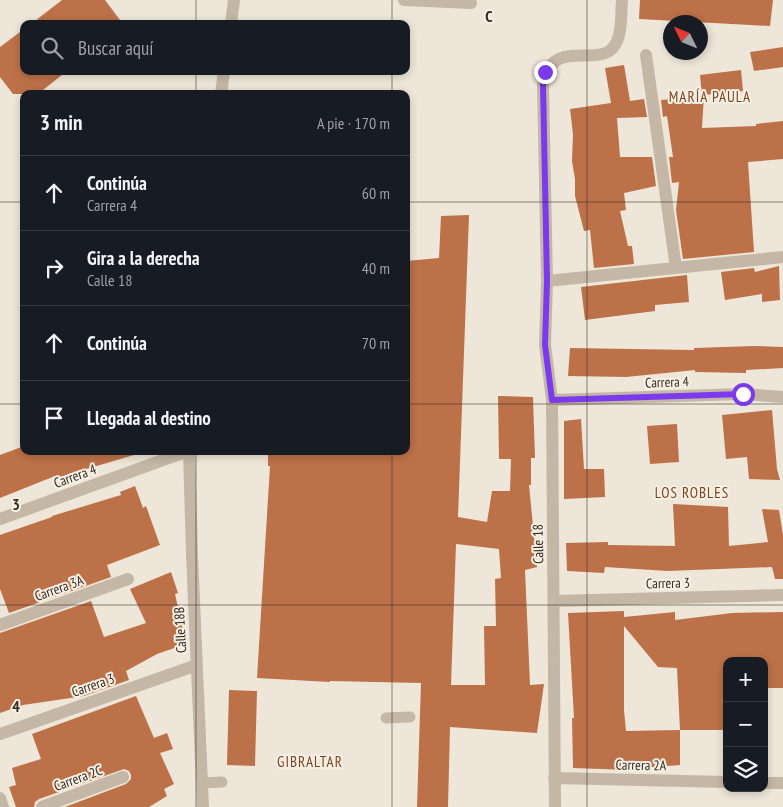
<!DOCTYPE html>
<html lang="es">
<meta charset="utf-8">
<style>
body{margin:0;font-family:"PT Sans Narrow",sans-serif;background:#242831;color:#f1f3f6}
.controls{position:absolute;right:15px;bottom:15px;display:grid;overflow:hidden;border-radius:10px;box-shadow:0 2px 8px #0003}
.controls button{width:45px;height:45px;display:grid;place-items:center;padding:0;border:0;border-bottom:1px solid #363941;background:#171b24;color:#f1f3f6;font:25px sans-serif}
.compass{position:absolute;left:663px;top:15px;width:45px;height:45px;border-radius:50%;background:#171b24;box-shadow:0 2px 8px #0003;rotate:313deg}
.stop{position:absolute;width:15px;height:15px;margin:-11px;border:4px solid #7c3aed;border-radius:50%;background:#fff}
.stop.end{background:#7c3aed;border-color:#fff;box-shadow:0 1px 5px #0008}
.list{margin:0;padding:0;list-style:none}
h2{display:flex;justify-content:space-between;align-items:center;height:65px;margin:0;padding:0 20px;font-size:21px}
h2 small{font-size:16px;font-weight:400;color:#9ea1a6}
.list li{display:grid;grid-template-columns:32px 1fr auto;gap:15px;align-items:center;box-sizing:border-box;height:75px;padding:0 20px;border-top:1px solid #363941}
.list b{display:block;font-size:19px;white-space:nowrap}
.list p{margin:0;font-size:16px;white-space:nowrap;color:#9ea1a6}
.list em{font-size:16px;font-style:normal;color:#9ea1a6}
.icon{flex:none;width:28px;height:28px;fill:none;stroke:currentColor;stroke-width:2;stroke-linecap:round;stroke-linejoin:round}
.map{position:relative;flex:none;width:783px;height:807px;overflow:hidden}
.search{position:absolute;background:#171b24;box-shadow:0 2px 8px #0003;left:20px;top:20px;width:390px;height:55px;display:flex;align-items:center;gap:12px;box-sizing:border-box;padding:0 18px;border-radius:10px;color:#9ea1a6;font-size:19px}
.panel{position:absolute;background:#171b24;box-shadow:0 2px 8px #0003;left:20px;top:90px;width:390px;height:365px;border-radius:10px}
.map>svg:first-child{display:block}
.building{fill:#bd7148;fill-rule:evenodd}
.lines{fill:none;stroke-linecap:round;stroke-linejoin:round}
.service{stroke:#c5b7a5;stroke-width:11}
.minor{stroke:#c5b7a5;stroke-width:12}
.route{stroke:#7c3aed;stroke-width:6}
.grid{fill:none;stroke:#322b26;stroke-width:1;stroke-opacity:0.55}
.labels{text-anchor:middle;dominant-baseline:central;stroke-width:4;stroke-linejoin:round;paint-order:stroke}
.street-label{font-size:14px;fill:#322b26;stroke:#f7f0e3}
.neighbourhood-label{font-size:15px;letter-spacing:1px;fill:#7a4325;stroke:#f7f0e3}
.grid-label{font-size:16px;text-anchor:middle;font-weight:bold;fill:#322b26;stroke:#f7f0e3;stroke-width:4;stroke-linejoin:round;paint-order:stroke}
</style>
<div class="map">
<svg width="783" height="807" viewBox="0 0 783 807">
<rect width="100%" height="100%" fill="#eee6d8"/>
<path class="building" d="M 62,0 L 105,0 L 123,24 L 31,24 Z
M 640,0 L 773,0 L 770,26 L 639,19 Z
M 24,29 L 24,71 L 67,71 L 38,94 L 13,94 L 0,77 L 0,47 Z
M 783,47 L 783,67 L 754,71 L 750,52 Z
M 624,65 L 630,101 L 644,99 L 647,117 L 617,118 L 620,157 L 652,157 L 656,186 L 624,193 L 626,210 L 620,211 L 628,246 L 632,246 L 634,264 L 594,268 L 590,230 L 584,231 L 575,196 L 575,179 L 572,161 L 573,134 L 570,109 L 611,103 L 605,68 Z
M 741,70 L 743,91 L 704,95 L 702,128 L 756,126 L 756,124 L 783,121 L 783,159 L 748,162 L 754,252 L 683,259 L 676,210 L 679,182 L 672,183 L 669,157 L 673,157 L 667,116 L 663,117 L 661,100 L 702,96 L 700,75 Z
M 469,215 L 458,517 L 487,522 L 492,491 L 510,491 L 511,459 L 499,459 L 498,396 L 533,397 L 535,458 L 531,458 L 531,485 L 529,485 L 537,567 L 525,570 L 530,685 L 544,684 L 537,733 L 450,727 L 448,807 L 417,807 L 421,683 L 330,681 L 330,682 L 257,678 L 270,466 L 268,466 L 268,451 L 406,451 L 406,261 L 439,258 L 441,216 ZM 456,544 L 499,549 L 501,578 L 495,579 L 496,626 L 484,626 L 485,685 L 451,685 Z
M 779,266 L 780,300 L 762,302 L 762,294 L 725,300 L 721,272 L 754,268 L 755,272 Z
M 687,275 L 689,302 L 655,305 L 655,311 L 585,320 L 581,287 Z
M 754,346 L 783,347 L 783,368 L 746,370 L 746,373 L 695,372 L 695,370 L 626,377 L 568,376 L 570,348 L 694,350 L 694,348 Z
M 772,410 L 777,469 L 780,480 L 749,479 L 747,457 L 726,459 L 722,415 Z
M 581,419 L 584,469 L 604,469 L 605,497 L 564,499 L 564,421 Z
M 677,424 L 679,462 L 650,464 L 647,426 Z
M 24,446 L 24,451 L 133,451 L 134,455 L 56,478 L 55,476 L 0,498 L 0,455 Z
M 135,486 L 143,508 L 146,506 L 160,545 L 107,565 L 111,577 L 9,613 L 0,589 L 0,535 L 52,517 L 52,516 L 121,495 L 120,492 Z
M 673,504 L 728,507 L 729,546 L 768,542 L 762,509 L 779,510 L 783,535 L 783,579 L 775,579 L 772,567 L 668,571 L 605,567 L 604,573 L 567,571 L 566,543 L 608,542 L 608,545 L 675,546 Z
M 171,572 L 178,593 L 175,594 L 186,644 L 157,654 L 126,671 L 129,680 L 84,696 L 23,705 L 0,713 L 0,633 L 91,601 L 104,637 L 146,623 L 130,589 Z
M 624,611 L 624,617 L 675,612 L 675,620 L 732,613 L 783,612 L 783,688 L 764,688 L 764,661 L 727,661 L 727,730 L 680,730 L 680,765 L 629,769 L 629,770 L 573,768 L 572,718 L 574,718 L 568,613 ZM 624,626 L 658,667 L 677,668 L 680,730 L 626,731 L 624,710 Z
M 229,690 L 257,691 L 255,766 L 227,765 Z
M 136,696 L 154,738 L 167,733 L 173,749 L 160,753 L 174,784 L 164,789 L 167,796 L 149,807 L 65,807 L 126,784 L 131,779 L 131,775 L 129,771 L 124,769 L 39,799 L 35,802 L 34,807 L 16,807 L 9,787 L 16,785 L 12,768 L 41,759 L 32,734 Z"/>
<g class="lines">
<path class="service" d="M 386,718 L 410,717
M 202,783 L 222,782"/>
<path class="minor" d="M 404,0 L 471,3
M 231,24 L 234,0
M 646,55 L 676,268
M 221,94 L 224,71
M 547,281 L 783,257
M 552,400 L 743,394 L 783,397
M 189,451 L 192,555 L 203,807
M 0,519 L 188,451
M 554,601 L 783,595
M 0,625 L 128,579
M 0,734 L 197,665
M 554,778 L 727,782
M 764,783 L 783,783
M 0,798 L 3,807
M 42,807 L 123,777
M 555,807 L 552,400 L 545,345 L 547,281 L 543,85 C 552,29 609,79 619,35 C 622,24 621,11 622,0"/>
</g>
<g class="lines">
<path class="route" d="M 545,72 L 543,84 L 547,281 L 545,345 L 552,400 L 743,394"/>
</g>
<path class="grid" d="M 196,0 L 196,24M 392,0 L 392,24M 587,0 L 587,807M 196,71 L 196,94M 392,71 L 392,94M 0,202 L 24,202M 406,202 L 783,202M 0,404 L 24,404M 406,404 L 783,404M 196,451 L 196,807M 392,451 L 392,807M 0,605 L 783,605"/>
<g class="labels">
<g class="street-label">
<text transform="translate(667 382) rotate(-2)">Carrera 4</text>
<text transform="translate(75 476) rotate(-20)">Carrera 4</text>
<text transform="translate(538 544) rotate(-91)">Calle 18</text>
<text transform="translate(668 583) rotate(-1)">Carrera 3</text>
<text transform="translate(59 588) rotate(-20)">Carrera 3A</text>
<text transform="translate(180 630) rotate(-93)">Calle 18B</text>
<text transform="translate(93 685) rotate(-19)">Carrera 3</text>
<text transform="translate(641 765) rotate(1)">Carrera 2A</text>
<text transform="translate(78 778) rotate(-20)">Carrera 2C</text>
</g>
<g class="neighbourhood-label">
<text x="710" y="96">MARÍA PAULA</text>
<text x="692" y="492">LOS ROBLES</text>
<text x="310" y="761">GIBRALTAR</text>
</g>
</g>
<g class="grid-label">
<text x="489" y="22">C</text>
<text x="16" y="510">3</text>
<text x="16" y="712">4</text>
</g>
</svg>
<div class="controls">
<button>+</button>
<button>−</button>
<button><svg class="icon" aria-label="layers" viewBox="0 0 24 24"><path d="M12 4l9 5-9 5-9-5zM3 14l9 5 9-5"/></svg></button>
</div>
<svg class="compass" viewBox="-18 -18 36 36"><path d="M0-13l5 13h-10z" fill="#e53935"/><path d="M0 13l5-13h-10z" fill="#9ea1a6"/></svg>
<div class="stop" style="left:743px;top:394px"></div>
<div class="stop end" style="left:545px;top:72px"></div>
<div class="search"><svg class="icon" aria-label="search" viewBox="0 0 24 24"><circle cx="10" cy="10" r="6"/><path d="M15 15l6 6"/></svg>Buscar aquí</div>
<section class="panel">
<h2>3 min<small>A pie · 170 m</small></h2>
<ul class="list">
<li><svg class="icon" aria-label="ahead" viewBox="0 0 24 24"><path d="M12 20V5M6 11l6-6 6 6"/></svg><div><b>Continúa</b><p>Carrera 4</p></div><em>60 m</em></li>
<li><svg class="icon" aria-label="right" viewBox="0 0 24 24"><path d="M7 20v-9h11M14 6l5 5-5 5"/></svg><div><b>Gira a la derecha</b><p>Calle 18</p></div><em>40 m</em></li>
<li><svg class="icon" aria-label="ahead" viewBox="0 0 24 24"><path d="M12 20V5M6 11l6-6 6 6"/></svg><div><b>Continúa</b></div><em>70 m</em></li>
<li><svg class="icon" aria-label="arrive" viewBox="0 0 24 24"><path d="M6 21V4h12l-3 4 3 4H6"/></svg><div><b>Llegada al destino</b></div></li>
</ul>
</section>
</div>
